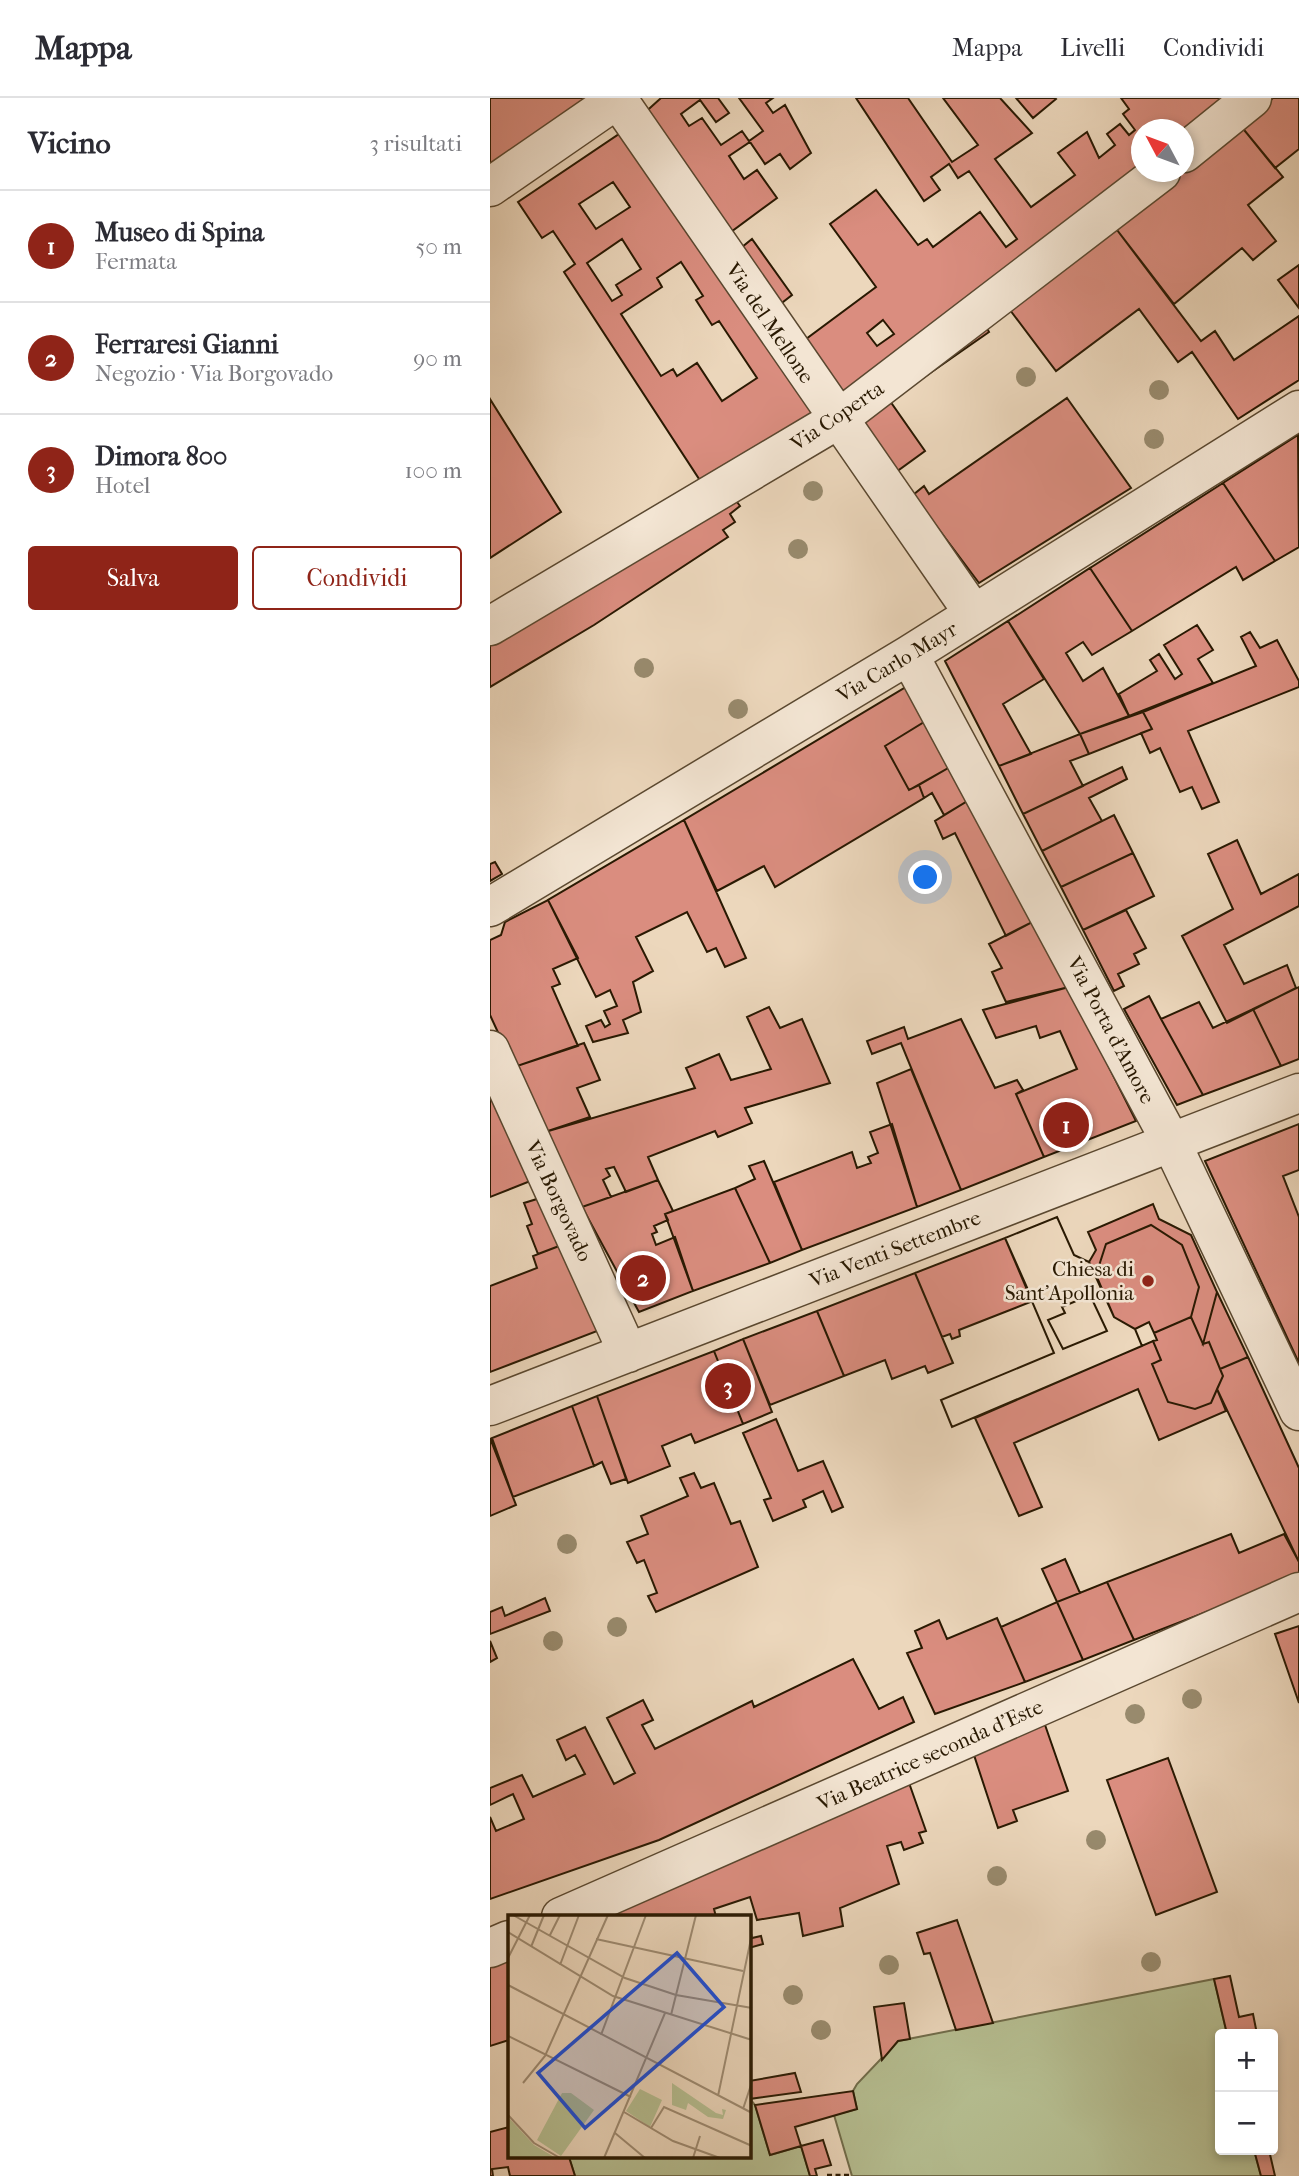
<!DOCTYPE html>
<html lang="it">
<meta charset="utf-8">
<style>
body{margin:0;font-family:"IM FELL French Canon",serif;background:#f2f2f3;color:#2b2b33}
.controls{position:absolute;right:21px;bottom:21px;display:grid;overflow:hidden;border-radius:7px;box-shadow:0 4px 10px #0003}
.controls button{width:63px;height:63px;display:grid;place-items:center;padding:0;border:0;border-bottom:2px solid #e1e1e2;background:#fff;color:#2b2b33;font:35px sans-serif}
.compass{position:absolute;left:641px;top:21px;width:63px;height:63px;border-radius:50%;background:#fff;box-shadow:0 4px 10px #0003;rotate:311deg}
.you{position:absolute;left:436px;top:780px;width:24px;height:24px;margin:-18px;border:5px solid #fff;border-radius:50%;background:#1a73e8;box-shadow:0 0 0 10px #1a73e833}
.badge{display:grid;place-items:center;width:46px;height:46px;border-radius:50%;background:#8f2418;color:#fff;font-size:23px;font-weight:700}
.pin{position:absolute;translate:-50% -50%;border:4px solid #fff;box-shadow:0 2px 7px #0006}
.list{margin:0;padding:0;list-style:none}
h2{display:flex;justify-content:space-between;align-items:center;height:91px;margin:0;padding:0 28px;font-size:30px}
h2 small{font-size:23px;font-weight:400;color:#7c7c81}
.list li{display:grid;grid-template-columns:46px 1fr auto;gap:21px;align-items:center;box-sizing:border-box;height:112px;padding:0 28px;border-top:2px solid #e1e1e2}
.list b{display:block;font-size:26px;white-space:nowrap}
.list p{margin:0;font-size:23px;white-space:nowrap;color:#7c7c81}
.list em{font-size:23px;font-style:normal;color:#7c7c81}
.actions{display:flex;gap:14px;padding:21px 28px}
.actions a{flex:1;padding:16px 0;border:2px solid #8f2418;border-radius:7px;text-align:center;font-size:24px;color:#8f2418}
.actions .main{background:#8f2418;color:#fff}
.map{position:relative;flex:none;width:809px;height:2078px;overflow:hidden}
header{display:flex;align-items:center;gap:42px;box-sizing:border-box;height:98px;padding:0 35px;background:#fff;border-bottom:2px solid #e1e1e2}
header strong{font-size:33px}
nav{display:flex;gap:38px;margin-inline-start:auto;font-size:24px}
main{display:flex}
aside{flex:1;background:#fff}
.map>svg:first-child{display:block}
.green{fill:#b6bf92;stroke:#706c4a;stroke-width:2}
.building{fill:#da8d7f;stroke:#291902;stroke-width:2;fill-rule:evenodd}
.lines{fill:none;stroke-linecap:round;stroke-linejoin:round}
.street-casing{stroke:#5a4830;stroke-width:41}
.path{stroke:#291902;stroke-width:4.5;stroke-dasharray:5 3.5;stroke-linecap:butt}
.street{stroke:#f3e5d3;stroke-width:38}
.tree{fill:#988a6d}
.poi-dot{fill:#8f2418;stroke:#f3e5d3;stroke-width:2.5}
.labels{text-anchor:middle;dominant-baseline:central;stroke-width:5;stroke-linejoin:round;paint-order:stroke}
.street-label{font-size:21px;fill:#291902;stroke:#f3e5d3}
.poi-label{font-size:21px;fill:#291902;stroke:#f3e5d3;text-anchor:end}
.inset-road{fill:none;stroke:#9e8b72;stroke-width:2}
.view{fill:#1d4ed8;fill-opacity:0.15;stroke:#1d4ed8;stroke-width:3.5}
.inset-edge{fill:none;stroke:#291902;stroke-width:3.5}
</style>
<header>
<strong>Mappa</strong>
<nav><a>Mappa</a><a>Livelli</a><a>Condividi</a></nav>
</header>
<main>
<aside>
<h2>Vicino<small>3 risultati</small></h2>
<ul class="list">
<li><span class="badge">1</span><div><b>Museo di Spina</b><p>Fermata</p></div><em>50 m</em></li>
<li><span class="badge">2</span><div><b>Ferraresi Gianni</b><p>Negozio · Via Borgovado</p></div><em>90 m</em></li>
<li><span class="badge">3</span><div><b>Dimora 800</b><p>Hotel</p></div><em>100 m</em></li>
</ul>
<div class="actions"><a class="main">Salva</a><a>Condividi</a></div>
</aside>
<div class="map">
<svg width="809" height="2078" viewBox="0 0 809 2078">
<rect width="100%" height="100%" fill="#ecd7bc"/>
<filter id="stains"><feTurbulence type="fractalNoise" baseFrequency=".00286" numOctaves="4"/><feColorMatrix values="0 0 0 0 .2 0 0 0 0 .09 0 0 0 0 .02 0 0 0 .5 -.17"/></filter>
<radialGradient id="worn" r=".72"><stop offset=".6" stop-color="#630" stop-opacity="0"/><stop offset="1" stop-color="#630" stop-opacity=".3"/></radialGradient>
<path class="green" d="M 724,1881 L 737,1936 L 730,1936 L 730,2052 L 764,2052 L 771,2078 L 362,2078 L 344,2017 L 367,2011 L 363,1993 L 367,1986 L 408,1943 Z
M 260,2001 L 265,2007 L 280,2057 L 311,2048 L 320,2078 L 85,2078 L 79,2059 L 259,2059 Z"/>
<path class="building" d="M 0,0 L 110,0 L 0,74 Z
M 171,0 L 228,0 L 239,15 L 226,24 L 210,2 L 191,16 L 199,28 L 212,20 L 231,47 L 252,33 L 259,43 L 273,33 L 249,0 L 283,0 L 276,5 L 283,15 L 295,7 L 321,55 L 300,71 L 290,56 L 275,66 L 260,44 L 239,58 L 254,81 L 267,72 L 287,100 L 241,134 L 252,149 L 262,141 L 302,197 L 284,211 L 150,19 Z
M 366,0 L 418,0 L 462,64 L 488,47 L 453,0 L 510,0 L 542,35 L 505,61 L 541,109 L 585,77 L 568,55 L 597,34 L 609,60 L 625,47 L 617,36 L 630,26 L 639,37 L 645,32 L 633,16 L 639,11 L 631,0 L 748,0 L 694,32 L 652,32 L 652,74 L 351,306 L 308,247 L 386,189 L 340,126 L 386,92 L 428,147 L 437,141 L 443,149 L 490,114 L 516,149 L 527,141 L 479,73 L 468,80 L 459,66 L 441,79 L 450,92 L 434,103 ZM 393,222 L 404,236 L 387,248 L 377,235 Z
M 526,0 L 565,0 L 566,1 L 543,20 Z
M 783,0 L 809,0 L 809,51 L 785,70 L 750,27 Z
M 750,27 L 793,79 L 758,107 L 786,143 L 763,162 L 752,150 L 684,206 L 624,128 Z
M 138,30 L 333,313 L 215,390 L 74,174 L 85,166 L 63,133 L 52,140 L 28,104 ZM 123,84 L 140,109 L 106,131 L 89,106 ZM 132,141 L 151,171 L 126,187 L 132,197 L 122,203 L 97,165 ZM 191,164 L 213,198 L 206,202 L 222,227 L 229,223 L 267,280 L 232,303 L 207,265 L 187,278 L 183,271 L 171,278 L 131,216 L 172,189 L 167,180 Z
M 624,128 L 711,243 L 725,233 L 744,262 L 809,218 L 809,282 L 748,321 L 702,254 L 688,264 L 649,211 L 566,273 L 517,208 Z
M 809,167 L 809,210 L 788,182 Z
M 493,224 L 499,234 L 400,303 L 435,353 L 406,374 L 364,317 Z
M 577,300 L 641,390 L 489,485 L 423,397 L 434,388 L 439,396 Z
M 0,301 L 71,414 L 0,460 Z
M 808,337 L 809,449 L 785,463 L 733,385 Z
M 733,385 L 785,463 L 753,482 L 746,469 L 642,533 L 600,470 Z
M 242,397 L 250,408 L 240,416 L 245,424 L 233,432 L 238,439 L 104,527 L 0,589 L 0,544 Z
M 600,470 L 642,533 L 602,557 L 593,544 L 576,555 L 593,583 L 613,570 L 639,618 L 590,636 L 518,523 Z
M 518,523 L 554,581 L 513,606 L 541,656 L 509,668 L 455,563 Z
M 707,527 L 723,552 L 708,561 L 723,585 L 639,618 L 629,596 L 667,573 L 660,562 L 669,556 L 685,581 L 692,576 L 674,547 Z
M 760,534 L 770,550 L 787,542 L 809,583 L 809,589 L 698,633 L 729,704 L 712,711 L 702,689 L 690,694 L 670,650 L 660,655 L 651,635 L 662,631 L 653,614 L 766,568 L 751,539 Z
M 426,583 L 444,618 L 395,648 L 419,692 L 429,687 L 434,700 L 285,789 L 274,768 L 227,793 L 194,722 Z
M 653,614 L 662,631 L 599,656 L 590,636 Z
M 444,618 L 467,665 L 419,692 L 395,648 Z
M 590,636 L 599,656 L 580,663 L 593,688 L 533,716 L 509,668 Z
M 467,665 L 484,699 L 454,717 L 442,695 L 434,700 L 429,687 Z
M 632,669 L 637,681 L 599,700 L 612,723 L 552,753 L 533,716 Z
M 484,699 L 546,822 L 516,838 L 465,735 L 453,741 L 445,723 Z
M 624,717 L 643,755 L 571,789 L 552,753 Z
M 194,722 L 256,860 L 235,869 L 226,850 L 217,854 L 197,814 L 146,839 L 163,873 L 143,884 L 151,914 L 133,922 L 138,935 L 103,944 L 96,928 L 111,922 L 115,929 L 120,926 L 114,913 L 127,908 L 120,892 L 106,899 L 58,802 Z
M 747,742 L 771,796 L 809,776 L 809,808 L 734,847 L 754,886 L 797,867 L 806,890 L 737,925 L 692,838 L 743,811 L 718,756 Z
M 643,755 L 664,798 L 593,832 L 571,789 Z
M 5,764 L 12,776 L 0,783 L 0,766 Z
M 58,802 L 88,860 L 63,871 L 70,886 L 62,889 L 88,948 L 24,969 L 0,917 L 0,842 L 11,837 L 15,824 Z
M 636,812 L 656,850 L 644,856 L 649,866 L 628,876 L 634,888 L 624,893 L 593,832 Z
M 546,822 L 579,889 L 516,904 L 502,874 L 512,870 L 499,846 Z
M 579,889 L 646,1023 L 554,1059 L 526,996 L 587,971 L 570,933 L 550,940 L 546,928 L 506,940 L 493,912 Z
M 809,889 L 809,961 L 791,968 L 763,911 Z
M 659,898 L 671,921 L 713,997 L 687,1007 L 634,911 Z
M 709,904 L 723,930 L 763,911 L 791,968 L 713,997 L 671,921 Z
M 279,909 L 290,930 L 312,921 L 340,985 L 255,1010 L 262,1025 L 228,1039 L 225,1033 L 158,1059 L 168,1082 L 136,1094 L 124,1069 L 116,1071 L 120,1078 L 113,1082 L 121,1099 L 92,1109 L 55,1034 L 205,990 L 196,970 L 229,956 L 241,982 L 281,971 L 257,919 Z
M 471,921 L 505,990 L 527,982 L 533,992 L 526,996 L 554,1059 L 471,1092 L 411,945 L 382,956 L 377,943 L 414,929 L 418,941 Z
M 94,945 L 110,982 L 87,990 L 100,1019 L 55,1034 L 24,969 Z
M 421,971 L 471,1092 L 427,1109 L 387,985 Z
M 0,973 L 48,1080 L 0,1099 Z
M 402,1026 L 427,1109 L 312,1152 L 284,1084 L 362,1054 L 367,1070 L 381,1065 L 378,1059 L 388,1055 L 380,1034 Z
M 809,1026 L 809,1072 L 793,1078 L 809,1119 L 809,1265 L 715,1063 Z
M 274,1063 L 312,1152 L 280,1165 L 245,1090 L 265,1081 L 259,1068 Z
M 168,1082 L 183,1113 L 175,1116 L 178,1122 L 164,1128 L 167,1134 L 162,1136 L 166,1147 L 185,1139 L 203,1193 L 149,1214 L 92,1109 Z
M 245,1090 L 280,1165 L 203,1193 L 175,1116 Z
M 47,1101 L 77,1145 L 48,1156 L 37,1128 L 42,1126 L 34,1105 Z
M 663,1106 L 669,1121 L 701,1137 L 727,1194 L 713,1246 L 701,1219 L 709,1189 L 692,1147 L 661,1127 L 616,1146 L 606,1177 L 599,1164 L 606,1152 L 598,1134 Z
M 567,1119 L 584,1157 L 599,1164 L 624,1219 L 645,1231 L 652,1248 L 462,1329 L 451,1302 L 564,1255 L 515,1140 ZM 600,1197 L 617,1233 L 573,1251 L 558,1222 L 575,1215 L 572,1209 Z
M 567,1119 L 584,1157 L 599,1164 L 624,1219 L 645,1231 L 652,1248 L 462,1329 L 451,1302 L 564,1255 L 515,1140 Z
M 661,1127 L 692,1147 L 709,1189 L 701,1219 L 664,1235 L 659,1224 L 645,1231 L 624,1219 L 606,1177 L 616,1146 Z
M 515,1140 L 543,1203 L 469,1232 L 470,1238 L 462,1241 L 460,1236 L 452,1239 L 425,1175 Z
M 77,1145 L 115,1230 L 0,1274 L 0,1188 L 47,1170 L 43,1158 Z
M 425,1175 L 463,1265 L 438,1275 L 435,1268 L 402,1281 L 395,1262 L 354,1278 L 327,1213 Z
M 727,1194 L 758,1259 L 730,1271 L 719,1244 L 713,1246 Z
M 600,1197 L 617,1233 L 573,1251 L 558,1222 L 575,1215 L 572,1209 Z
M 327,1213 L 354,1278 L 280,1307 L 253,1241 Z
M 701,1219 L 713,1246 L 719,1244 L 733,1278 L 721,1305 L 705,1311 L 678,1304 L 662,1266 L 671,1262 L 663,1243 L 667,1242 L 664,1235 Z
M 253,1241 L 282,1314 L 253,1326 L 224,1253 Z
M 663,1243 L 671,1262 L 662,1266 L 678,1304 L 705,1311 L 721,1305 L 727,1291 L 736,1313 L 669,1342 L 648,1291 L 524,1345 L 552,1409 L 529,1418 L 485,1320 Z
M 224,1253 L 253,1326 L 205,1345 L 201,1336 L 172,1348 L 180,1368 L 138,1385 L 107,1298 Z
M 758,1259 L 809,1370 L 809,1464 L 727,1291 L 733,1278 L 730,1271 Z
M 107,1298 L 136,1381 L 121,1386 L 112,1364 L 104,1368 L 82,1308 Z
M 82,1308 L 104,1368 L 23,1399 L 2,1340 Z
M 286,1321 L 308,1373 L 333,1363 L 353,1409 L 342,1414 L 333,1393 L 313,1402 L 316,1409 L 283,1423 L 274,1402 L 281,1400 L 253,1335 Z
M 0,1340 L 26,1407 L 0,1418 Z
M 204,1375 L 211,1390 L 224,1385 L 241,1426 L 250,1423 L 268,1469 L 166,1514 L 158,1498 L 167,1495 L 154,1462 L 147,1465 L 137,1444 L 158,1436 L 151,1418 L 198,1398 L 190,1380 Z
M 741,1436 L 749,1455 L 794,1436 L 809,1464 L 809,1478 L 644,1542 L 617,1484 Z
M 575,1461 L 590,1495 L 567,1504 L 552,1471 Z
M 617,1484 L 644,1542 L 593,1562 L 567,1504 Z
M 55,1500 L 60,1513 L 0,1536 L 0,1514 L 12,1509 L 15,1518 Z
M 567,1504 L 593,1562 L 535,1584 L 511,1529 Z
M 507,1520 L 535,1584 L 445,1616 L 417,1555 L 432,1550 L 425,1533 L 449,1522 L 457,1541 Z
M 809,1528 L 809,1605 L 785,1536 Z
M 0,1543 L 7,1560 L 0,1564 Z
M 363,1561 L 389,1611 L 413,1599 L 424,1624 L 169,1742 L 0,1801 L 0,1719 L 6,1733 L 34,1721 L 23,1696 L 0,1707 L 0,1690 L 32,1677 L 43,1699 L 95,1676 L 85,1657 L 76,1662 L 67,1642 L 95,1629 L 124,1686 L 145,1675 L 117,1620 L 153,1602 L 163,1622 L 152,1627 L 165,1651 L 262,1603 L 264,1609 Z
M 554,1624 L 578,1693 L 523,1712 L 527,1723 L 508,1730 L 483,1654 Z
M 678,1660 L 727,1794 L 666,1817 L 617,1682 Z
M 418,1682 L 436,1733 L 429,1735 L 433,1745 L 414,1752 L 411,1744 L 397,1748 L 409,1786 L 350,1810 L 353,1828 L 313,1838 L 309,1815 L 267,1822 L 260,1799 L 224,1811 L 226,1819 L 101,1819 Z
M 467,1822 L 503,1925 L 466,1932 L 440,1855 L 434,1856 L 427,1835 Z
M 259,1830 L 262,1840 L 271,1838 L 273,1846 L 259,1850 Z
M 19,1853 L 19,1942 L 0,1948 L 0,1861 Z
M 740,1878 L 749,1919 L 763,1916 L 767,1936 L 737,1936 L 724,1881 Z
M 414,1905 L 420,1941 L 408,1943 L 392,1962 L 384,1909 Z
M 305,1975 L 311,1994 L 259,2001 L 259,1983 Z
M 363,1993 L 367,2011 L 305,2029 L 311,2048 L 280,2057 L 265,2007 Z
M 19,2029 L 19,2059 L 79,2059 L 85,2078 L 20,2078 L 18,2069 L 2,2071 L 3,2078 L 0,2078 L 0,2034 Z
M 333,2042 L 341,2067 L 325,2071 L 327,2078 L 320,2078 L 311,2048 Z
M 764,2052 L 779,2052 L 785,2078 L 771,2078 Z"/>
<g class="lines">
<g class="street-casing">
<path id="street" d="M 127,0 L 484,516
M 694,55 L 762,0
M 0,89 L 129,0
M 0,528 L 347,322 L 671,74
M 419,557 L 681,1044 L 809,1313
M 0,809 L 419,557 L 809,312
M 0,952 L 138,1255
M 0,1308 L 809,995
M 71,1819 L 809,1494
M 0,1850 L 19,1842"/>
</g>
<path class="path" d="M 337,2078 L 361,2078"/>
<use href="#street" class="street"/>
</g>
<g class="tree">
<circle cx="536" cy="279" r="10"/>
<circle cx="669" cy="292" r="10"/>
<circle cx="664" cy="341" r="10"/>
<circle cx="323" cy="393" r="10"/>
<circle cx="308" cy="451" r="10"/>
<circle cx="154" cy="570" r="10"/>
<circle cx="248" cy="611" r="10"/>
<circle cx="77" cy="1446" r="10"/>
<circle cx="127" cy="1529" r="10"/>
<circle cx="63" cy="1543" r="10"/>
<circle cx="702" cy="1601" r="10"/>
<circle cx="645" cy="1616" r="10"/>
<circle cx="606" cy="1742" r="10"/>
<circle cx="507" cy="1778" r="10"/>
<circle cx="661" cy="1864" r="10"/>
<circle cx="399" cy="1867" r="10"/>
<circle cx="303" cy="1897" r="10"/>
<circle cx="331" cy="1932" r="10"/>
</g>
<circle class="poi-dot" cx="658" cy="1183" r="7"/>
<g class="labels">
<g class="street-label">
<text transform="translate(280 225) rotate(56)">Via del Mellone</text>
<text transform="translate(347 318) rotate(-34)">Via Coperta</text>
<text transform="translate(407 564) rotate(-31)">Via Carlo Mayr</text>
<text transform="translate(621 932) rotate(62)">Via Porta d'Amore</text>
<text transform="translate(69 1103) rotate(65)">Via Borgovado</text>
<text transform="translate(405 1151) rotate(-21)">Via Venti Settembre</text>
<text transform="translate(440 1657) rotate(-24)">Via Beatrice seconda d'Este</text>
</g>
<g class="poi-label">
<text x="644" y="1171">Chiesa di<tspan x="644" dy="24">Sant'Apollonia</tspan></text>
</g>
</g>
<g transform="translate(18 1817)">
<rect width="243" height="243" fill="#ecd7bc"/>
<path d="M 164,168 L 208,198 L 215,200 L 214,194 L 218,195 L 215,204 L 200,202 L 180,188 L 178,195 L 164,190 ZM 132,174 L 154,185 L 142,212 L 118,196 ZM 54,178 L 63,178 L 86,195 L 53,241 L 29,225 ZM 0,202 L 26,230 L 48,243 L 0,243 Z" fill="#b6bf92"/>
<path class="inset-road" d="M 5,0 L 117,63 L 168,80 L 244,93M 0,17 L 105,81 L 244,125M 42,20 L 52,0M 88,24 L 235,56M 23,32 L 36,0M 0,43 L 22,0M 52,50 L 71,0M 0,70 L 244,198M 163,100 L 188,0M 93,120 L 138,0M 0,121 L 123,182M 15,168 L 37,141 L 100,0M 210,181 L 244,19M 235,194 L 244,167M 116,197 L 165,226 L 212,243M 0,200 L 26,228 L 52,243M 143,213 L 156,192 L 244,231M 107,218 L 137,243M 96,243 L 157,98M 185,243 L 192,221"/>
<path class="view" d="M 169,38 L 216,92 L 77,213 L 30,158 Z"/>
<rect width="243" height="243" class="inset-edge"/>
</g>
<rect width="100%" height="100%" filter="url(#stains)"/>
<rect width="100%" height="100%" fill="url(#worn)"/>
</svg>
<div class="controls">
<button>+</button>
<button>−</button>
</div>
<svg class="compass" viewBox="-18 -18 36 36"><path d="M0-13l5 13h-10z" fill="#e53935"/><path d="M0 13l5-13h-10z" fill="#7c7c81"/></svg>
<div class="you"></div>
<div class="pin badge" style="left:576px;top:1027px">1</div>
<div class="pin badge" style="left:153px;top:1180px">2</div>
<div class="pin badge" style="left:238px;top:1288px">3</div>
</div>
</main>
